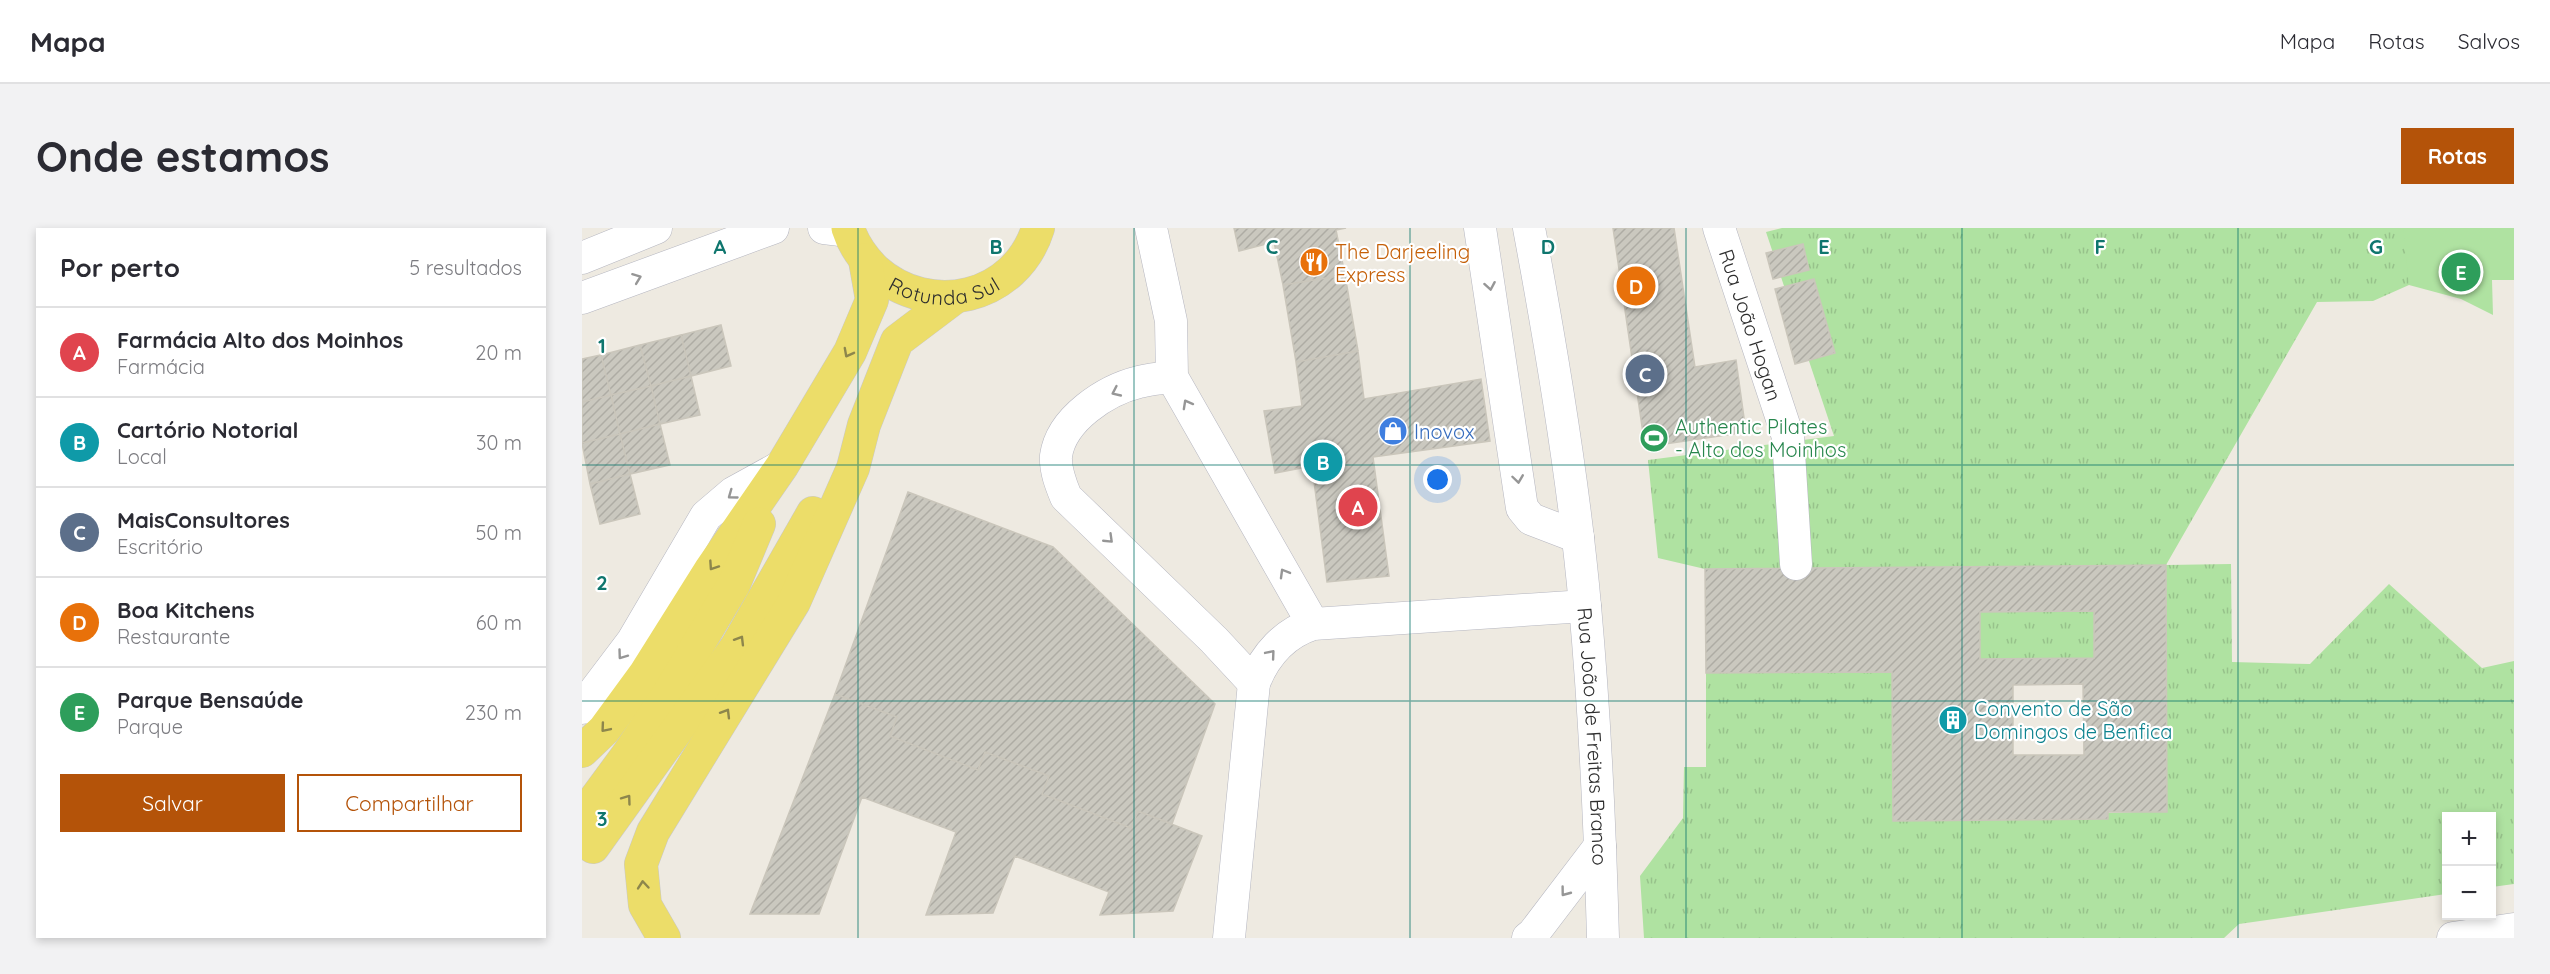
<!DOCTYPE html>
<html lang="pt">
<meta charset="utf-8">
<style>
body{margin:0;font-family:Quicksand,sans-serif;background:#f2f2f3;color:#2b2b33}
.controls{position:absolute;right:18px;bottom:18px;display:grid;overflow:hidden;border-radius:0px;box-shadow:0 3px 9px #0003}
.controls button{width:54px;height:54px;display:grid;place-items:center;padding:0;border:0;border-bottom:2px solid #e1e1e2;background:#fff;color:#2b2b33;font:30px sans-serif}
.you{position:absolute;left:856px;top:252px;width:21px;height:21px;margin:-15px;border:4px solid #fff;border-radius:50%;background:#1a73e8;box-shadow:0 0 0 9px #1a73e833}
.badge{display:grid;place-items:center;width:39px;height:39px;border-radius:50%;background:#b45309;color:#fff;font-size:20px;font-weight:700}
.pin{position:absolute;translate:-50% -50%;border:3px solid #fff;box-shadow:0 2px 6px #0006}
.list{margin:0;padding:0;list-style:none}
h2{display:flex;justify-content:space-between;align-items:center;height:78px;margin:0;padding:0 24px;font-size:26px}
h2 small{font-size:20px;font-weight:400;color:#7c7c81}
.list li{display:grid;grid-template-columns:39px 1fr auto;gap:18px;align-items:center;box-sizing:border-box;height:90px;padding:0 24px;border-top:2px solid #e1e1e2}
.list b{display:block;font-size:22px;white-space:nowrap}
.list p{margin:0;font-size:20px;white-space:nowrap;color:#7c7c81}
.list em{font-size:20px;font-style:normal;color:#7c7c81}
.actions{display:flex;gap:12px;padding:18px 24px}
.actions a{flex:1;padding:14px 0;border:2px solid #b45309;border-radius:0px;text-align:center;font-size:21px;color:#b45309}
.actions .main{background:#b45309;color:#fff}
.map{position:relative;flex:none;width:1932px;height:710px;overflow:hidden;border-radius:0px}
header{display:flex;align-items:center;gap:36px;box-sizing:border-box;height:84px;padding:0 30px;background:#fff;border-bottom:2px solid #e1e1e2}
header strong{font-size:28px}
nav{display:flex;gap:33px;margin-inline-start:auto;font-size:21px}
.intro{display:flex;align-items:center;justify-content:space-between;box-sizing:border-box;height:144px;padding:0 36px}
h1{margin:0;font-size:42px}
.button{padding:15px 27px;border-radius:0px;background:#b45309;color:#fff;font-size:21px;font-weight:700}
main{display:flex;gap:36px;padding:0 36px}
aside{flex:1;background:#fff;border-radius:0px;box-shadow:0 3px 9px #0003}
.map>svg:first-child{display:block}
.grass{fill:url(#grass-tufts)}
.park{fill:#afe2a1}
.building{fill:url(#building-hatch);stroke:#cac6bb;stroke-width:1.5;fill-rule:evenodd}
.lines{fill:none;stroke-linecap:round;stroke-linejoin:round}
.minor-casing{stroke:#b5b6c0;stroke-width:33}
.major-casing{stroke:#c9c9c9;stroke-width:34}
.minor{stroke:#fff;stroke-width:32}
.major{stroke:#ecdd69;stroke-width:33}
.oneway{stroke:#969696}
.oneway2{stroke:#8d864c}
.grid{fill:none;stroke:#0f766e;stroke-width:1.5;stroke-opacity:0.55}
.labels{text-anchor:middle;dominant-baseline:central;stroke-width:4.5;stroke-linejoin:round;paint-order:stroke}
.food-label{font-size:20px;fill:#c56008;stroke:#fff;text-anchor:start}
.street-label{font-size:20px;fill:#2e2e2e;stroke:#fff}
.leisure-label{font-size:20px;fill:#27864d;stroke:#fff;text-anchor:start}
.shop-label{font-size:20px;fill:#366cbe;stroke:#fff;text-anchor:start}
.culture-label{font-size:20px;fill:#0d838f;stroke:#fff;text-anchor:start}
.grid-label{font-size:20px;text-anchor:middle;font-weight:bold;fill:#0f766e;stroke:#fff;stroke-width:4.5;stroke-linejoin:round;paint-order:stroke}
</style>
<header>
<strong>Mapa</strong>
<nav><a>Mapa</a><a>Rotas</a><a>Salvos</a></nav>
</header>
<div class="intro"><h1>Onde estamos</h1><a class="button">Rotas</a></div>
<main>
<aside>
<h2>Por perto<small>5 resultados</small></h2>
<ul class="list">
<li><span class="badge" style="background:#e0444e">A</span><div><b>Farmácia Alto dos Moinhos</b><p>Farmácia</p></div><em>20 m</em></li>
<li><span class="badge" style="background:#0f9aa8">B</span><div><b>Cartório Notorial</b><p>Local</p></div><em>30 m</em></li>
<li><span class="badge" style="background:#5c6f8a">C</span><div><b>MaisConsultores</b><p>Escritório</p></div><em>50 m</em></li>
<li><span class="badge" style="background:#e8710a">D</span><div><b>Boa Kitchens</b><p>Restaurante</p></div><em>60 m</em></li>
<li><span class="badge" style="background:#2e9e5b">E</span><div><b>Parque Bensaúde</b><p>Parque</p></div><em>230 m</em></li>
</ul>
<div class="actions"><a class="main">Salvar</a><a>Compartilhar</a></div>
</aside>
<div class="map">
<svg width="1932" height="710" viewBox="0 0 1932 710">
<defs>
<pattern id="grass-tufts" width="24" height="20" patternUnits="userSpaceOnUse" patternTransform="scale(1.5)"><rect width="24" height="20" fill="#afe2a1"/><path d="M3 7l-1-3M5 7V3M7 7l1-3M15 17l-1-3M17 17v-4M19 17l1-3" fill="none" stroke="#97c28b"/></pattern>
<pattern id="building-hatch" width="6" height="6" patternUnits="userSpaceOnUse" patternTransform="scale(1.5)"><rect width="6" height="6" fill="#cac8bf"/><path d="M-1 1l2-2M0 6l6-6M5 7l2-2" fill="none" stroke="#aeaca4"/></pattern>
</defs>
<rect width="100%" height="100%" fill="#eeeae1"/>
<path class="grass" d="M 1200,0 L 1831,0 L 1827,57 L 1791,73 L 1735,74 L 1584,337 L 1649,336 L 1650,434 L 1728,436 L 1807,356 L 1900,440 L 1932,433 L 1932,656 L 1910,659 L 1910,588 L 1864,588 L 1864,666 L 1657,696 L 1642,710 L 1062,710 L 1058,648 L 1101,590 L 1102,539 L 1124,539 L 1124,445 L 1310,444 L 1311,592 L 1585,583 L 1584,337 L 1123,341 L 1076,330 L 1066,232 L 1252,208 L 1184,4 Z
M 1512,383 L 1512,430 L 1398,431 L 1398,384 Z"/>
<path class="park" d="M 1821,0 L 1932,0 L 1932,52 L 1910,52 L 1911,87 L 1879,71 L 1827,57 Z"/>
<path class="building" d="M 652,0 L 764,0 L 754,2 L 763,47 L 701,57 L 692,14 L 657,23 Z
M 1031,0 L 1092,0 L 1113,139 L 1154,132 L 1164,204 L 1063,219 Z
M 1221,16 L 1227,42 L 1191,51 L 1184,25 Z
M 763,47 L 776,123 L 714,134 L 701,57 Z
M 1232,51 L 1253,125 L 1213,136 L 1193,61 Z
M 139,97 L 149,138 L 109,148 L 99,107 Z
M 99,107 L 109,148 L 69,158 L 58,117 Z
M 58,117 L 69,158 L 29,167 L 19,127 Z
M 776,123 L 782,171 L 899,151 L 908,213 L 791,229 L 807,348 L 745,354 L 730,238 L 693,245 L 682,183 L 720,178 L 714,134 Z
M 19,127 L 29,167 L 0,174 L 0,131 Z
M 109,148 L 118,187 L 78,196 L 69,158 Z
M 69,158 L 78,196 L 38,206 L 29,167 Z
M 29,167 L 38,206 L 0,215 L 0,174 Z
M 78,196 L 88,237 L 48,246 L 38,206 Z
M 38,206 L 48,246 L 8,256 L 0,215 Z
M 48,246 L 58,286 L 18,296 L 8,256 Z
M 326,264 L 471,319 L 633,476 L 590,596 L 556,583 L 549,600 L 460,566 L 467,548 L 403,524 L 396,542 L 308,508 L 315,489 L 253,466 Z
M 1584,337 L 1585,584 L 1526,584 L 1526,591 L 1311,593 L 1310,444 L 1124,445 L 1123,341 ZM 1512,383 L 1512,430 L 1398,431 L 1398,384 ZM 1501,456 L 1502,527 L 1431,527 L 1431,457 Z
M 253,466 L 315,489 L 308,508 L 396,542 L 403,524 L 467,548 L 460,566 L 549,600 L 556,583 L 620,608 L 591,683 L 518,687 L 527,664 L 433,628 L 411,685 L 344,687 L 374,604 L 280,569 L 237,686 L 168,686 Z"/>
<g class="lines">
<g class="minor-casing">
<g id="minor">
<path d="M 242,0 L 267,3"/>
<path d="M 569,0 L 589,93 L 590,149 L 731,396"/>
<path d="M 898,0 L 940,280 L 949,291 L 996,309"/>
<path id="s1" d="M 947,0 C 970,123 992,253 1003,378 C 1013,488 1018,599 1021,710"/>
<path id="s2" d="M 1137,0 L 1206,209 L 1214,336"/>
<path d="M 0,30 L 74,0"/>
<path d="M 0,70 L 191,0"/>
<path d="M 590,149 C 579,150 568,151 557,154 C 524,162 479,191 474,228 C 473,242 479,257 484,269 L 632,412 L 672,455 C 683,427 703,405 731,396 L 1003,378"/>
<path d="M 0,480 L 50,414 L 124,288 L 151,265 L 200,238"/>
<path d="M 647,710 L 672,455"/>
<path d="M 946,710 L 951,706 L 1018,618"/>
<path d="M 1871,710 L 1932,701"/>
</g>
</g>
<g class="major-casing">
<g id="major">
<path id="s3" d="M 266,0 C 271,16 282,31 293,42 C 348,91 434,71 456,0"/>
<path d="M 0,523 L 22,502 L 63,446 L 129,341 L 200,238 L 268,124 L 290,72 L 283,32"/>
<path d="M 0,589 L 47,525 L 86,467 L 152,356 L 177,296"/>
<path d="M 11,619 L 155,418 L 231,285"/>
<path d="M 82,710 L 63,677 L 59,636 L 71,604 L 212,374 L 271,240 L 282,197 L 315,113 L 372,70"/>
</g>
</g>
<use href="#minor" class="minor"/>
<use href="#major" class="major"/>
</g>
<defs><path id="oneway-chevron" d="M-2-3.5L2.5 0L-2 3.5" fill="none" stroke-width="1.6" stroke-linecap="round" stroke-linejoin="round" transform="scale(1.5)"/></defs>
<g class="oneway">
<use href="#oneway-chevron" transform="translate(55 50) rotate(-21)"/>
<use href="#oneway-chevron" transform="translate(908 58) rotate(80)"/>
<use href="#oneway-chevron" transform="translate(534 164) rotate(155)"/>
<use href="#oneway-chevron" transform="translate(605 176) rotate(-119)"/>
<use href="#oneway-chevron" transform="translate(936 251) rotate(82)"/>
<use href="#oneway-chevron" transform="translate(150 267) rotate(144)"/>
<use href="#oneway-chevron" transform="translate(527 311) rotate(44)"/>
<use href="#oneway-chevron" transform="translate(702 345) rotate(-120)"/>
<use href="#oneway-chevron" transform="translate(689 426) rotate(-50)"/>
<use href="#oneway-chevron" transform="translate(40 427) rotate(126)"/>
<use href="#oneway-chevron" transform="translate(983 664) rotate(127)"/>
</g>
<g class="oneway2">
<use href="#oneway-chevron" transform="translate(266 125) rotate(118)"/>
<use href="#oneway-chevron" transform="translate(131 338) rotate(124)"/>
<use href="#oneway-chevron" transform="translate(158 412) rotate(-59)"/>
<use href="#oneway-chevron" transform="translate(144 485) rotate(-59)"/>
<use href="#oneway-chevron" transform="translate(23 500) rotate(130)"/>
<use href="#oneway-chevron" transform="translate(45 571) rotate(-54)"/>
<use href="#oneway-chevron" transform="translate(61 657) rotate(-95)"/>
</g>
<path class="grid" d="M 276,0 L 276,710M 552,0 L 552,710M 828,0 L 828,710M 1104,0 L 1104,710M 1380,0 L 1380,710M 1656,0 L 1656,710M 0,237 L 1932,237M 0,473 L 1932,473"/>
<defs>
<g id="restaurant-disc" transform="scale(1.5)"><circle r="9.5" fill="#e8710a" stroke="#fff"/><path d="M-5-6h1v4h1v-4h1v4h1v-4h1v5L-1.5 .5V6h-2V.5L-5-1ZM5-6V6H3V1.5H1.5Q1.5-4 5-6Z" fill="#fff"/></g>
<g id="shop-disc" transform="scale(1.5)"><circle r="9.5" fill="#3f7fe0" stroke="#fff"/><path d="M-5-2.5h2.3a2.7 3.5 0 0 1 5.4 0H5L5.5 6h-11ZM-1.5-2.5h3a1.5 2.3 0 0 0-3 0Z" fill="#fff"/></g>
<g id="stadium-disc" transform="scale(1.5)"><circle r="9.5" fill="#2e9e5b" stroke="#fff"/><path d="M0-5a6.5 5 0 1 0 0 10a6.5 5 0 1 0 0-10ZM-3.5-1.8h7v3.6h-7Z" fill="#fff"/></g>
<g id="building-disc" transform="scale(1.5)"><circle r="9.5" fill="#0f9aa8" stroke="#fff"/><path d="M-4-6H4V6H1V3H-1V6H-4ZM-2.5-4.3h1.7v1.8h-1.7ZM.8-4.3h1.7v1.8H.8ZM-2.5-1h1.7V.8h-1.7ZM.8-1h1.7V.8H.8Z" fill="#fff"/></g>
</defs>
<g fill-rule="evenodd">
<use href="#restaurant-disc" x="732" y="34"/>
<use href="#shop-disc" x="811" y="203"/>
<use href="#stadium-disc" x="1072" y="210"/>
<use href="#building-disc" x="1371" y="492"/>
</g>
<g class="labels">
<g class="food-label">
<text x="753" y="23">The Darjeeling<tspan x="753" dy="23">Express</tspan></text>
</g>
<g class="street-label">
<text stroke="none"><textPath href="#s3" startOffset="126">Rotunda Sul</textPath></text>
<text stroke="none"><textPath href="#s2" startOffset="102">Rua João Hogan</textPath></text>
<text stroke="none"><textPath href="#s1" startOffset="513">Rua João de Freitas Branco</textPath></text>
</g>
<g class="leisure-label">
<text x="1093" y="198">Authentic Pilates<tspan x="1093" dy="23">- Alto dos Moinhos</tspan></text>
</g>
<g class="shop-label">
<text x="832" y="203">Inovox</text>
</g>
<g class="culture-label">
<text x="1392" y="480">Convento de São<tspan x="1392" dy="23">Domingos de Benfica</tspan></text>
</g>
</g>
<g class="grid-label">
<text x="138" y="26">A</text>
<text x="414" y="26">B</text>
<text x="690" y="26">C</text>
<text x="966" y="26">D</text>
<text x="1242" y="26">E</text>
<text x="1518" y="26">F</text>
<text x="1794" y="26">G</text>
<text x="20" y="125">1</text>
<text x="20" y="362">2</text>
<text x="20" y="598">3</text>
</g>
</svg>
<div class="controls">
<button>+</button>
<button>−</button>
</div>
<div class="you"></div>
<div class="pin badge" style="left:776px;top:279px;background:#e0444e">A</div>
<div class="pin badge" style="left:741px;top:234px;background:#0f9aa8">B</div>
<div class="pin badge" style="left:1063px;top:146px;background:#5c6f8a">C</div>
<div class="pin badge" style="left:1054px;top:58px;background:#e8710a">D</div>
<div class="pin badge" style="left:1879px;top:44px;background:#2e9e5b">E</div>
</div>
</main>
